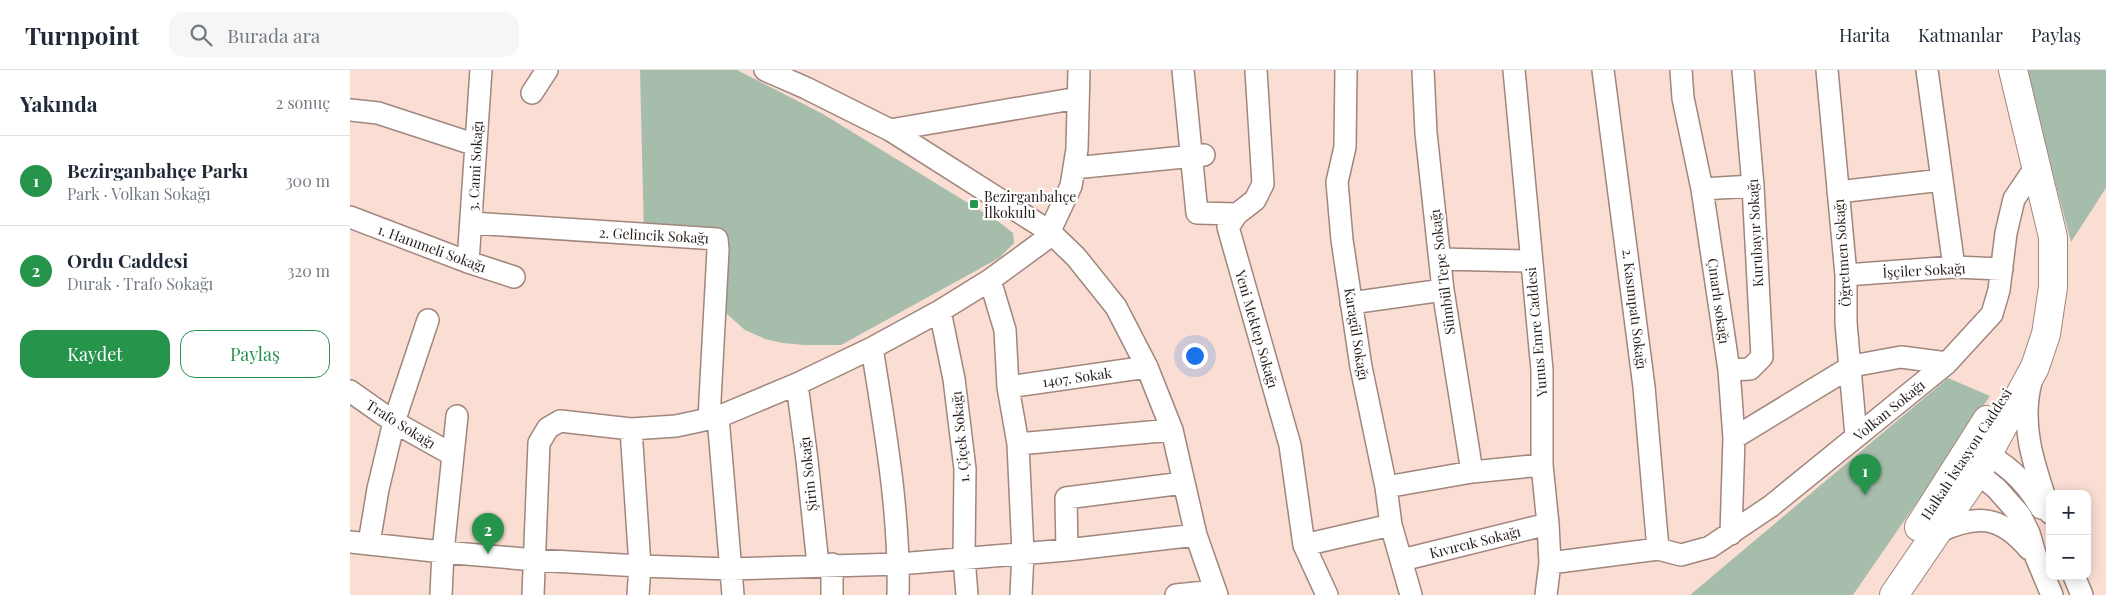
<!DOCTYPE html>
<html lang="tr">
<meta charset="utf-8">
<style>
body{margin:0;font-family:"Playfair Display",serif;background:#f6f6f7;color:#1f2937}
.controls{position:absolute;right:15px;bottom:15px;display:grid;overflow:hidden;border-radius:10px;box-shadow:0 2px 12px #0003}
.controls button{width:45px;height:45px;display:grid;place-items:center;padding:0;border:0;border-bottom:1px solid #e0e1e3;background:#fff;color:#1f2937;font:25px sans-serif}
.you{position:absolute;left:844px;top:285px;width:18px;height:18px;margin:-12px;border:4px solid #fff;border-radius:50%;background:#1a73e8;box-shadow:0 0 0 8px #1a73e833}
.badge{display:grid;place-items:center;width:32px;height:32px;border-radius:50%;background:#27944c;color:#fff;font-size:16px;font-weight:700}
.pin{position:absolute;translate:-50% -41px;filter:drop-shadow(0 1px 2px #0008)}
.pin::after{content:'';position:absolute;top:26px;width:18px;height:15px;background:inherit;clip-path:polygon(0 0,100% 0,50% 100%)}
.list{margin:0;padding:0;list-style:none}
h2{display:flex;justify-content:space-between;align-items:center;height:65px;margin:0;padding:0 20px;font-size:21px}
h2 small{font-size:16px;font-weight:400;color:#747a83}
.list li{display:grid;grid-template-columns:32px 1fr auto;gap:15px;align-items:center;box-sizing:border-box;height:90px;padding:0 20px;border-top:1px solid #e0e1e3}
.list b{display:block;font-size:19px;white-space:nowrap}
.list p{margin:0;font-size:16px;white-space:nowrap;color:#747a83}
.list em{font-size:16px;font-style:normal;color:#747a83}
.actions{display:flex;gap:10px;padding:15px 20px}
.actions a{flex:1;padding:11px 0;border:1px solid #27944c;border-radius:15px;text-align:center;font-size:18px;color:#27944c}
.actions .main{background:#27944c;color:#fff}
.icon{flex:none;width:28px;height:28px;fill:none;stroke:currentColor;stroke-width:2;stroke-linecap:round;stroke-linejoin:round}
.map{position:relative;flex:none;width:1756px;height:525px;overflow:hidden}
header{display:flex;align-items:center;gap:30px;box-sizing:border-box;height:70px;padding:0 25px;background:#fff;border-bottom:1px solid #e0e1e3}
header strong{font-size:24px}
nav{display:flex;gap:28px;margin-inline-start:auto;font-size:18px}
.search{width:350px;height:45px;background:#f6f6f7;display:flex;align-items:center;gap:12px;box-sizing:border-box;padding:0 18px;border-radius:15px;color:#747a83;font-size:19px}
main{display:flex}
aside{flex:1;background:#fff}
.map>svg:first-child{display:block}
.green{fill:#a7bdac}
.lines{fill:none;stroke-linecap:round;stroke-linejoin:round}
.minor-casing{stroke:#a0867c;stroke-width:24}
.major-casing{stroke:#a0867c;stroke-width:30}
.minor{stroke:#fff;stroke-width:21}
.major{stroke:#fff;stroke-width:28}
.poi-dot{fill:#27944c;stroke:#fff;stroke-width:2}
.labels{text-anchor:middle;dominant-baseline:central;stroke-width:4.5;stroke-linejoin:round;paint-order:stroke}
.street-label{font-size:14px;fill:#271d19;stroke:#fff}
.poi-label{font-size:14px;fill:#271d19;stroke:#fff;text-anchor:start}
</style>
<header>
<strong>Turnpoint</strong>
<div class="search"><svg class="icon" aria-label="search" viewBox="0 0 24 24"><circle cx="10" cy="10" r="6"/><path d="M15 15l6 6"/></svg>Burada ara</div>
<nav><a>Harita</a><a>Katmanlar</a><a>Paylaş</a></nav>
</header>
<main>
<aside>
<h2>Yakında<small>2 sonuç</small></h2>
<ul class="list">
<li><span class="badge">1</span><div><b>Bezirganbahçe Parkı</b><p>Park · Volkan Sokağı</p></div><em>300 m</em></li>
<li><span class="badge">2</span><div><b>Ordu Caddesi</b><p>Durak · Trafo Sokağı</p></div><em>320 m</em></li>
</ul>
<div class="actions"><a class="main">Kaydet</a><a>Paylaş</a></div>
</aside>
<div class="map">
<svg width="1756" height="525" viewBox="0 0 1756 525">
<rect width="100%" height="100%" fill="#faddd3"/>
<path class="green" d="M 290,0 L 387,0 L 473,44 L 649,152 L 663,163 L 664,173 L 649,188 L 491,275 L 454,275 L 433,273 L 415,269 L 395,260 L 378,245 L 371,236 L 368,180 L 294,166 Z
M 1676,0 L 1756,0 L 1756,118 L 1721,172 Z
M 1598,308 L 1640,326 L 1503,525 L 1340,525 Z"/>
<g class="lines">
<g class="minor-casing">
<path id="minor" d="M 415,0 L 456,18 L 540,60 L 699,161 L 726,187 L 766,237 L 797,297 L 822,360 L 846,465 L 867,525
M 833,0 L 847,143 L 887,144
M 906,0 L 913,114 L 905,130 L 887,144 L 878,157 L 940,375 L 954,475 L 977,525
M 996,0 L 995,77 L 987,112 L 992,170 L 1011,297 L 1036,417 L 1041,455 L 1061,525
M 1073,0 L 1076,63 L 1093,220 L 1122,402
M 1164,0 L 1192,300 L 1192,395 L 1198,454 L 1200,493 L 1196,525
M 1253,0 L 1294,317 L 1308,479
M 1331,0 L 1333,28 L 1352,119 L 1379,300 L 1384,368 L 1381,464
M 1477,0 L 1496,205 L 1496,253 L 1506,366
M 1577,0 L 1604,197
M 182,23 L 197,0
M 0,40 L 28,43 L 126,75
M 540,60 L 728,28
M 724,98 L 854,85
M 1352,119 L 1403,116
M 1488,122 L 1592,110
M 0,147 L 118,192 L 164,207
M 122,153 L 367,169 L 368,180 L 359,349
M 1090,189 L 1180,191
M 118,192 L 131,0
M 1496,205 L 1604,197 L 1652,199
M 640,210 L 655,260 L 658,317 L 668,374 L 673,483 L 671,525
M 1001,233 L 1093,220
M 590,241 L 604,309 L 615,399 L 614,488 L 617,525
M 522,278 C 535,360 550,442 548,525
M 1379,300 L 1400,299 L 1412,287 L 1403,116 L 1393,0
M 1681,312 C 1669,358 1686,400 1700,443
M 447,314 L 457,390 L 468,495
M 658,317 L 797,297
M 0,321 L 44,352 L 103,385
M 368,347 L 383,525
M 281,359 L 290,496 L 288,525
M 1384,368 L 1502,296 L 1551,287 L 1597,293
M 668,374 L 822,360
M 1625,376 C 1655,394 1673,407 1691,438
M 1616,393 L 1647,419 L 1670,445 L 1679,463 L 1686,487 L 1702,525
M 1036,417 L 1122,402 L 1192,395
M 1588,462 C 1627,444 1650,445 1679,479
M 0,472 L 93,482 L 185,490 L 290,496 L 380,499 L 549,494 L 717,480 L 846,465
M 19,473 L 28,419 L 44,352 L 78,250
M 954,475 L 1041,455
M 717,480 L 716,428 L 833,413
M 1052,490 L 1198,454
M 1200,493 L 1308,479 L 1331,485 L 1360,477 L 1421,436 L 1597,293 L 1642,244 L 1649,220 L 1656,163 L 1664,129 L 1687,95
M 482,494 L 482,525
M 1724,506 L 1732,525
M 91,525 L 93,482 L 107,346
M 183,525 L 189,373 L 198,358 L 210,351 L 281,359 L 326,356 L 368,347 L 447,314 L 522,278 L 590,241 L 640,210 L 696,169 L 721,116 L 727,79 L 729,0
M 826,525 L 865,521"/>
</g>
<g class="major-casing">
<path id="major" d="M 1569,457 L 1637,350
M 1544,525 L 1628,402 L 1685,297 L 1696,264 L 1703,217 L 1703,167 L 1663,0"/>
</g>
<use href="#minor" class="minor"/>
<use href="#major" class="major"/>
</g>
<rect class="poi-dot" x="619" y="129" width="10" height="10" rx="2.5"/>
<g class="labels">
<g class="street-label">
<text transform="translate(125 96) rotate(-87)">3. Cami Sokağı</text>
<text transform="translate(1405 163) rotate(-93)">Kurubayır Sokağı</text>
<text transform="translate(304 165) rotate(3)">2. Gelincik Sokağı</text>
<text transform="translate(82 178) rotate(20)">1. Hanımeli Sokağı</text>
<text transform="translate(1492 183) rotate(-94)">Öğretmen Sokağı</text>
<text transform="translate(1574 200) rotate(-3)">İşçiler Sokağı</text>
<text transform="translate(1092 202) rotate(-97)">Sümbül Tepe Sokağı</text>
<text transform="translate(1369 231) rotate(82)">Çınarlı sokağı</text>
<text transform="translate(1285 239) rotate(83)">2. Kasımpatı Sokağı</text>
<text transform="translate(907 259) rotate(74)">Yeni Mektep Sokağı</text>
<text transform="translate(1186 262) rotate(-95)">Yunus Emre Caddesi</text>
<text transform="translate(1007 264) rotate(81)">Karagül Sokağı</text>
<text transform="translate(727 307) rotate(-8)">1407. Sokak</text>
<text transform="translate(1539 340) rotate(-39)">Volkan Sokağı</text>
<text transform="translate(51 354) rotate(32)">Trafo Sokağı</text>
<text transform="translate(610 367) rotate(-95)">1. Çiçek Sokağı</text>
<text transform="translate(1616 384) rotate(-57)">Halkalı İstasyon Caddesi</text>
<text transform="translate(458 404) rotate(-96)">Şirin Sokağı</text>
<text transform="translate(1125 472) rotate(-14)">Kıvırcık Sokağı</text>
</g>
<g class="poi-label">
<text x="634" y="126">Bezirganbahçe<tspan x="634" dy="16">İlkokulu</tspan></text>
</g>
</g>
</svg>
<div class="controls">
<button>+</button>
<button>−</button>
</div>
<div class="you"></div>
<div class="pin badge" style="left:1515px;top:425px">1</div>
<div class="pin badge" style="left:138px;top:484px">2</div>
</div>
</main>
